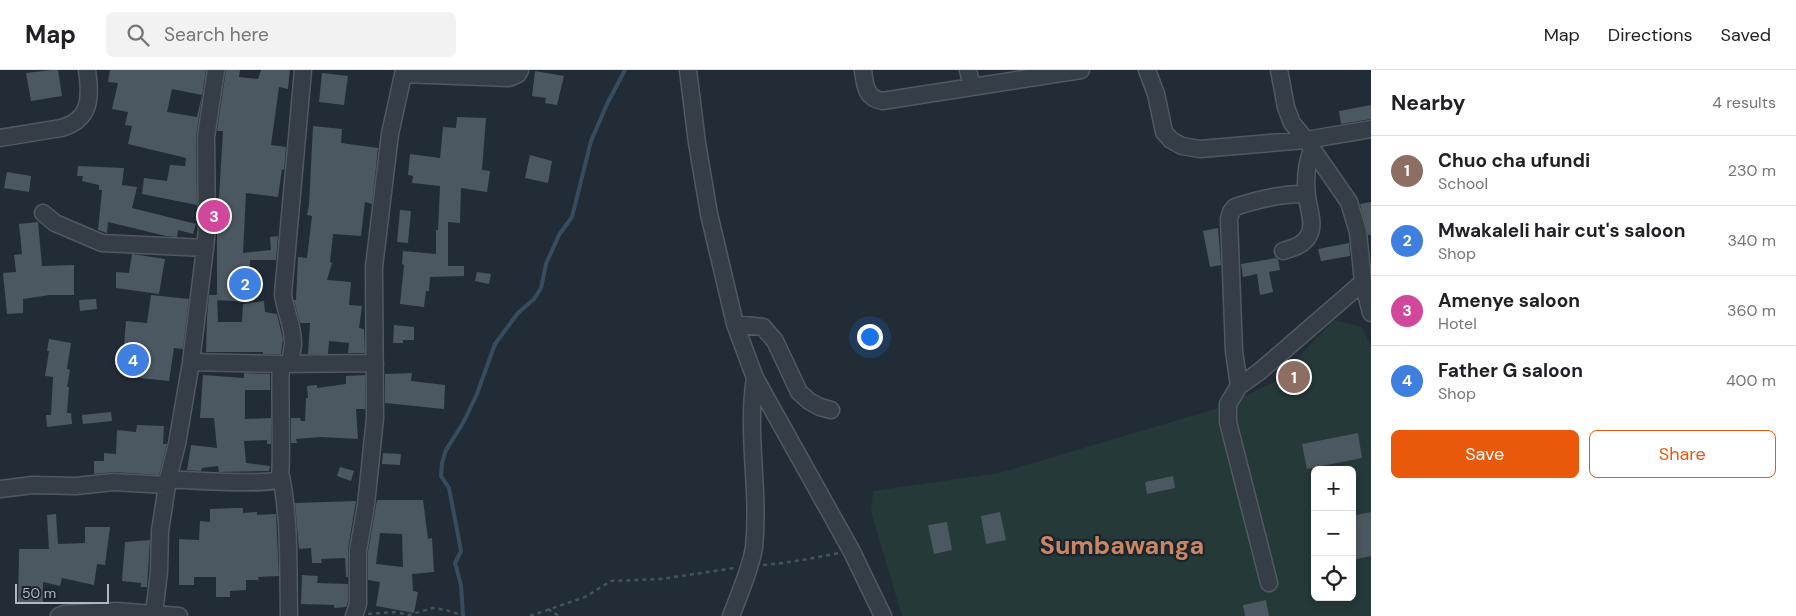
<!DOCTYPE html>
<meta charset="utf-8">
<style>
body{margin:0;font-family:"DM Sans",sans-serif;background:#f2f2f2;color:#202124}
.controls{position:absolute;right:15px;bottom:15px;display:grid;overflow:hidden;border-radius:8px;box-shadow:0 2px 8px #0003}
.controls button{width:45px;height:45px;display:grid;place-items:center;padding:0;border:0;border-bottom:1px solid #e0e0e0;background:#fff;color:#202124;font:25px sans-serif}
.scale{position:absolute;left:15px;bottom:12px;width:94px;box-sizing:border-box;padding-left:5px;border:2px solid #b0b9c3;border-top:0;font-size:14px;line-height:18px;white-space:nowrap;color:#b0b9c3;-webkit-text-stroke:4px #1b232b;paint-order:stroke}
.you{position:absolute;left:869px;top:266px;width:18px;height:18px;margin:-12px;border:4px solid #fff;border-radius:50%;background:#1a73e8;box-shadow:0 0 0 8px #1a73e833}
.badge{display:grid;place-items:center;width:32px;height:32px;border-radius:50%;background:#ea580c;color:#fff;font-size:16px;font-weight:700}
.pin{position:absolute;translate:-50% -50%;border:2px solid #fff;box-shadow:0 1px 5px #0006}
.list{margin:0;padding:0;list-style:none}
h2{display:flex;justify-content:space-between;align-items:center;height:65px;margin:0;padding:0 20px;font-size:21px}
h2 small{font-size:16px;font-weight:400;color:#757577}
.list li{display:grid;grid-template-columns:32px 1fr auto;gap:15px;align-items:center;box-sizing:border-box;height:70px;padding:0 20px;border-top:1px solid #e0e0e0}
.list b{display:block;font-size:19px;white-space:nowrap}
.list p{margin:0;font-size:16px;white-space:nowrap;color:#757577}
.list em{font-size:16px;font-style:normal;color:#757577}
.actions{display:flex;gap:10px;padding:15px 20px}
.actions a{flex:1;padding:11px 0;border:1px solid #ea580c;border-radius:8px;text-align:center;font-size:18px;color:#ea580c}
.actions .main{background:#ea580c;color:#fff}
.icon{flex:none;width:28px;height:28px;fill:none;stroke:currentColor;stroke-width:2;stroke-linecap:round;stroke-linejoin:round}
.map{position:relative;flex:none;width:1371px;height:546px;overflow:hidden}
header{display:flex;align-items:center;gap:30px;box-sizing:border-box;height:70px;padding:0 25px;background:#fff;border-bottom:1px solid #e0e0e0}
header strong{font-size:24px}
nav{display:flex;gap:28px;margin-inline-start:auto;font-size:18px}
.search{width:350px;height:45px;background:#f2f2f2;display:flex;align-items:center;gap:12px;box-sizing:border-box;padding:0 18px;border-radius:8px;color:#757577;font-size:19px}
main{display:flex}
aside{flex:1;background:#fff}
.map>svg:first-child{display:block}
.green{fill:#253938;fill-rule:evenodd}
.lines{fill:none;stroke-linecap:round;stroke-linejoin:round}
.stream{stroke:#394c5e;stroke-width:4}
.building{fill:#4b5761;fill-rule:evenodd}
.minor-casing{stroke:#505961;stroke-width:19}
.path{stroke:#445556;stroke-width:2.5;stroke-dasharray:4 4;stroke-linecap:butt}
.minor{stroke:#353e46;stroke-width:16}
.labels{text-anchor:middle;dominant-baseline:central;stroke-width:4.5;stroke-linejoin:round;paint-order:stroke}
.town-label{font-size:25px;font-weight:bold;fill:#c98665;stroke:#1b232b}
</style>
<header>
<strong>Map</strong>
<div class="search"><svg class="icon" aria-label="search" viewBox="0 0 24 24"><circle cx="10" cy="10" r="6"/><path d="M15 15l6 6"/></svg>Search here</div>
<nav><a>Map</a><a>Directions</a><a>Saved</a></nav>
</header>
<main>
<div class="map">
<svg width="1371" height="546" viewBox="0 0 1371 546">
<rect width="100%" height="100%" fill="#222c36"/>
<path class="green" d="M 1334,250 L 1362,257 L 1371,277 L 1371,546 L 902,546 L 871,442 L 873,421 L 999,403 L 1222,337 L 1276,311 ZM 1315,400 L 1352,400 L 1352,527 L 1315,527 Z"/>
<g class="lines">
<path class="stream" d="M 463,546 L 461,515 L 455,493 L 461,481 L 449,418 L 441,406 L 442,393 L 446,380 L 463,353 L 477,324 L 495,274 L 518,243 L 534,229 L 541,218 L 546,194 L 559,165 L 572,147 L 591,71 L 607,34 L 625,0"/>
</g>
<path class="building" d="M 52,0 L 58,0 L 62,26 L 31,31 L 26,3 Z
M 110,0 L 206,0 L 196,67 L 197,135 L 142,124 L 144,108 L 167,111 L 170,95 L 185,96 L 186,88 L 128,74 L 132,56 L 125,55 L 128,42 L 112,39 L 118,13 L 108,12 ZM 172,19 L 202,25 L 197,47 L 167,42 Z
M 226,0 L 240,0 L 239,7 L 258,9 L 261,0 L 290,0 L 288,19 L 279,17 L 271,75 L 286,77 L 284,100 L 282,99 L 278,127 L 246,123 L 243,183 L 271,180 L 270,167 L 278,166 L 276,190 L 250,190 L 250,232 L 217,230 L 217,160 L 223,61 L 217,61 Z
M 535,1 L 564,6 L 557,35 L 545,33 L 546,28 L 532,26 Z
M 322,3 L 348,6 L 344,35 L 319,32 Z
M 1371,35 L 1371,49 L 1341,54 L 1339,41 Z
M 457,47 L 486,48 L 482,100 L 490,101 L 487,122 L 461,118 L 460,153 L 448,152 L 448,196 L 464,196 L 464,206 L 430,207 L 429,221 L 426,221 L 424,237 L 400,234 L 404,195 L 402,194 L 403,181 L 436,184 L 436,160 L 438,160 L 440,116 L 412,113 L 413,106 L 408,105 L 410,84 L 440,88 L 443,57 L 456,58 Z
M 313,56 L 342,59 L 341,73 L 378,78 L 372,134 L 365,132 L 361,166 L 333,164 L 330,192 L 332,193 L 327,210 L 351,212 L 349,235 L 362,236 L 359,258 L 364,259 L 365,283 L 348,283 L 349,273 L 329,271 L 328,284 L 308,284 L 310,253 L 300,253 L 294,230 L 296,230 L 298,187 L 307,188 L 312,146 L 307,145 L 309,135 Z
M 530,85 L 552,91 L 548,113 L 525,108 Z
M 78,96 L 124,98 L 122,115 L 137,117 L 132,138 L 196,154 L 193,164 L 178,160 L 177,167 L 166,166 L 108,152 L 107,163 L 98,160 L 102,120 L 99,120 L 99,115 L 82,111 L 83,106 L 77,106 Z
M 7,102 L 31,106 L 29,122 L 4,118 Z
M 1371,132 L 1371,165 L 1368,165 L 1360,134 Z
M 400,140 L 411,141 L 408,173 L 397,172 Z
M 38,152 L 42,196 L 74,195 L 74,225 L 50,225 L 23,229 L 23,243 L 7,244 L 3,203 L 16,202 L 14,185 L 22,184 L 19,154 Z
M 1218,158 L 1221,195 L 1210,197 L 1203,161 Z
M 1349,173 L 1350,186 L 1321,191 L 1318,179 Z
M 132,184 L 165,189 L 159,224 L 116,218 L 116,202 L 129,203 Z
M 1276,188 L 1278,189 L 1280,200 L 1269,202 L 1273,222 L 1260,225 L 1257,204 L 1243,207 L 1241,194 Z
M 477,202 L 491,204 L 489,214 L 475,211 Z
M 151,225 L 189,229 L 183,279 L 174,278 L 169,311 L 140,308 L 144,277 L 124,275 L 126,251 L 147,253 Z
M 209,225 L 217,225 L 218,252 L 242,252 L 243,234 L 264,231 L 265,242 L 277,244 L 283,269 L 281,284 L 263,284 L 263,282 L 206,282 L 207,247 Z
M 96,229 L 97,239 L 80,241 L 79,230 Z
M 394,255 L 414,257 L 414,270 L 403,270 L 403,273 L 393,273 Z
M 49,269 L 71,273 L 67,299 L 70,300 L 67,317 L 69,317 L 67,343 L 71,343 L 72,354 L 47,357 L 46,345 L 51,345 L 53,307 L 45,306 L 49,281 L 47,281 Z
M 244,303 L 270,304 L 270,326 L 270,320 L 245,320 L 245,349 L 271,348 L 271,374 L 267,374 L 267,370 L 244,371 L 246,393 L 270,396 L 269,401 L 219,402 L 218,396 L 202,398 L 201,401 L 187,400 L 191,375 L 217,378 L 214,348 L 200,348 L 203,305 L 244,308 Z
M 412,303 L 411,311 L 445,315 L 444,339 L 385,333 L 385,304 Z
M 365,305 L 365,339 L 356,339 L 358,369 L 320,367 L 296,369 L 297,373 L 291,373 L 291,348 L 300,348 L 301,351 L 305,351 L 306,328 L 308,328 L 307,316 L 317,315 L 317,318 L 346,314 L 346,306 Z
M 111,342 L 112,351 L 83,354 L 82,345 Z
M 137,355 L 164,356 L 163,374 L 167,374 L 159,405 L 114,402 L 94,404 L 94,391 L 104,391 L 104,383 L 116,384 L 117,360 L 136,362 Z
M 1358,363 L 1362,388 L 1307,399 L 1302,374 Z
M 383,383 L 401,384 L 400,395 L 382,394 Z
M 340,397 L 354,401 L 351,411 L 337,406 Z
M 1173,406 L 1175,418 L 1147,424 L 1145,412 Z
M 377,430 L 423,430 L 428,469 L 432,468 L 434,502 L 412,504 L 413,521 L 418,522 L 414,543 L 376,536 L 380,512 L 368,510 L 368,482 ZM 380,463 L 402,464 L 403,497 L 376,494 Z
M 356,431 L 348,479 L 348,507 L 346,507 L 345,488 L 321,489 L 322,493 L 312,493 L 311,478 L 299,479 L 295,433 Z
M 236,438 L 243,438 L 243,443 L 257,442 L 257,445 L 276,444 L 279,506 L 258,507 L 259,510 L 246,510 L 246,520 L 230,521 L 230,527 L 216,527 L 216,507 L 194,507 L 194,515 L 179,515 L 179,469 L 199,470 L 200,451 L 210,452 L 210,439 Z
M 1000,442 L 1006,470 L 986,474 L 981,446 Z
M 1371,442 L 1371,486 L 1352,490 L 1352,446 Z
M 56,444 L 58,474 L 85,473 L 85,457 L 110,457 L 105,495 L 97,494 L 94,515 L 62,508 L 60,516 L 43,512 L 43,533 L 18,533 L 19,479 L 49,479 L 47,445 Z
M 947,452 L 952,480 L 934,484 L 928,455 Z
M 150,470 L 147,517 L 141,517 L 141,513 L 122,511 L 125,472 Z
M 302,505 L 318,506 L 317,513 L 348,514 L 348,532 L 346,537 L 334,538 L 334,535 L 301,534 Z
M 1266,530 L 1269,546 L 1245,546 L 1243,535 Z"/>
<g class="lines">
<g class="minor-casing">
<path id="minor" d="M 688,0 L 697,73 L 709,144 L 735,254 L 755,308 L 851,480 L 883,546
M 863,0 C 865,14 865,28 882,31 L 1081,0
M 968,0 L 972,17
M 1147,0 L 1156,24 L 1164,62 L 1171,70 L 1182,76 L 1200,79 L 1306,70 L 1371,59
M 1279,0 L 1286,37 L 1292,53 L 1306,70 L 1349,132 L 1358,162 L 1363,212 L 1371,243
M 403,4 L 509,8 L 518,4 L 520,0
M 0,68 L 61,58 C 91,50 91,27 87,0
M 43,143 L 55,153 L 102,173 L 205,178
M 1283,181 C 1293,178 1304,175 1309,165 C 1315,153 1308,138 1307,126 C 1305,110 1306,95 1312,80
M 735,254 L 763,257 L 775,271 L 799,322 L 809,331 L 820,337 L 831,340
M 191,292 L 281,294 L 375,293
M 289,294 C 291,288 292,281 293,275 C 294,258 285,241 283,224 L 303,0
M 1239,316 L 1234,281 L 1229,149 L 1231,142 L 1235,137 C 1256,130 1284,123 1307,124
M 281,406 C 290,451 288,499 289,546
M 168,409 C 183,410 273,416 279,409 C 283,405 279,310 281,294
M 0,419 L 33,415 L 76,416 L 113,412 L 167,415
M 1269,513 L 1228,352 L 1228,334 L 1239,316 L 1259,302 L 1363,212
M 154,544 L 159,502 L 160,461 L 168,409 L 177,374 L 191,292 L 205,178 L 207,158 L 206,67 L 216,0
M 59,546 L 64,544 L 116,541 L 179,546
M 354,546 L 358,534 L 358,481 L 366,435 L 375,348 L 374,197 L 390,64 L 404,0
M 731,546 C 738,528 752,495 754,477 C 760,420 746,364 755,308"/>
</g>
<path class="path" d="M 763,495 C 789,493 813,488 839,483
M 548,539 L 559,546
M 368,544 L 395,542 L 409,545 L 433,538 L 446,540 L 464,546
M 530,546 L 585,527 L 611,511 L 661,509 L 735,498"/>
<use href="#minor" class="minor"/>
</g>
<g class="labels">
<g class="town-label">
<text x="1122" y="475">Sumbawanga</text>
</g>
</g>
</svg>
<div class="controls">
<button>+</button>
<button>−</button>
<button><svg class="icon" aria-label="locate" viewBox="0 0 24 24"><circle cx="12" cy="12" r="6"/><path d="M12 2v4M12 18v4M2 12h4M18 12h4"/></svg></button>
</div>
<div class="scale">50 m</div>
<div class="you"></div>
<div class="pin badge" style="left:1294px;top:307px;background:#8d6e63">1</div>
<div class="pin badge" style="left:245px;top:214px;background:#3f7fe0">2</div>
<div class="pin badge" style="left:214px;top:146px;background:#d1479c">3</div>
<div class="pin badge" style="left:133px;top:290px;background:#3f7fe0">4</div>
</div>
<aside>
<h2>Nearby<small>4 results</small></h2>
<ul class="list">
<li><span class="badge" style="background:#8d6e63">1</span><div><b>Chuo cha ufundi</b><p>School</p></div><em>230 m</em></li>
<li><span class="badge" style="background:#3f7fe0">2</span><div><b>Mwakaleli hair cut's saloon</b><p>Shop</p></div><em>340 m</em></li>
<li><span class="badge" style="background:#d1479c">3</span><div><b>Amenye saloon</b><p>Hotel</p></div><em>360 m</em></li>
<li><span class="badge" style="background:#3f7fe0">4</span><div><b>Father G saloon</b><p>Shop</p></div><em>400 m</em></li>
</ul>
<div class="actions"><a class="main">Save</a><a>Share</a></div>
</aside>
</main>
